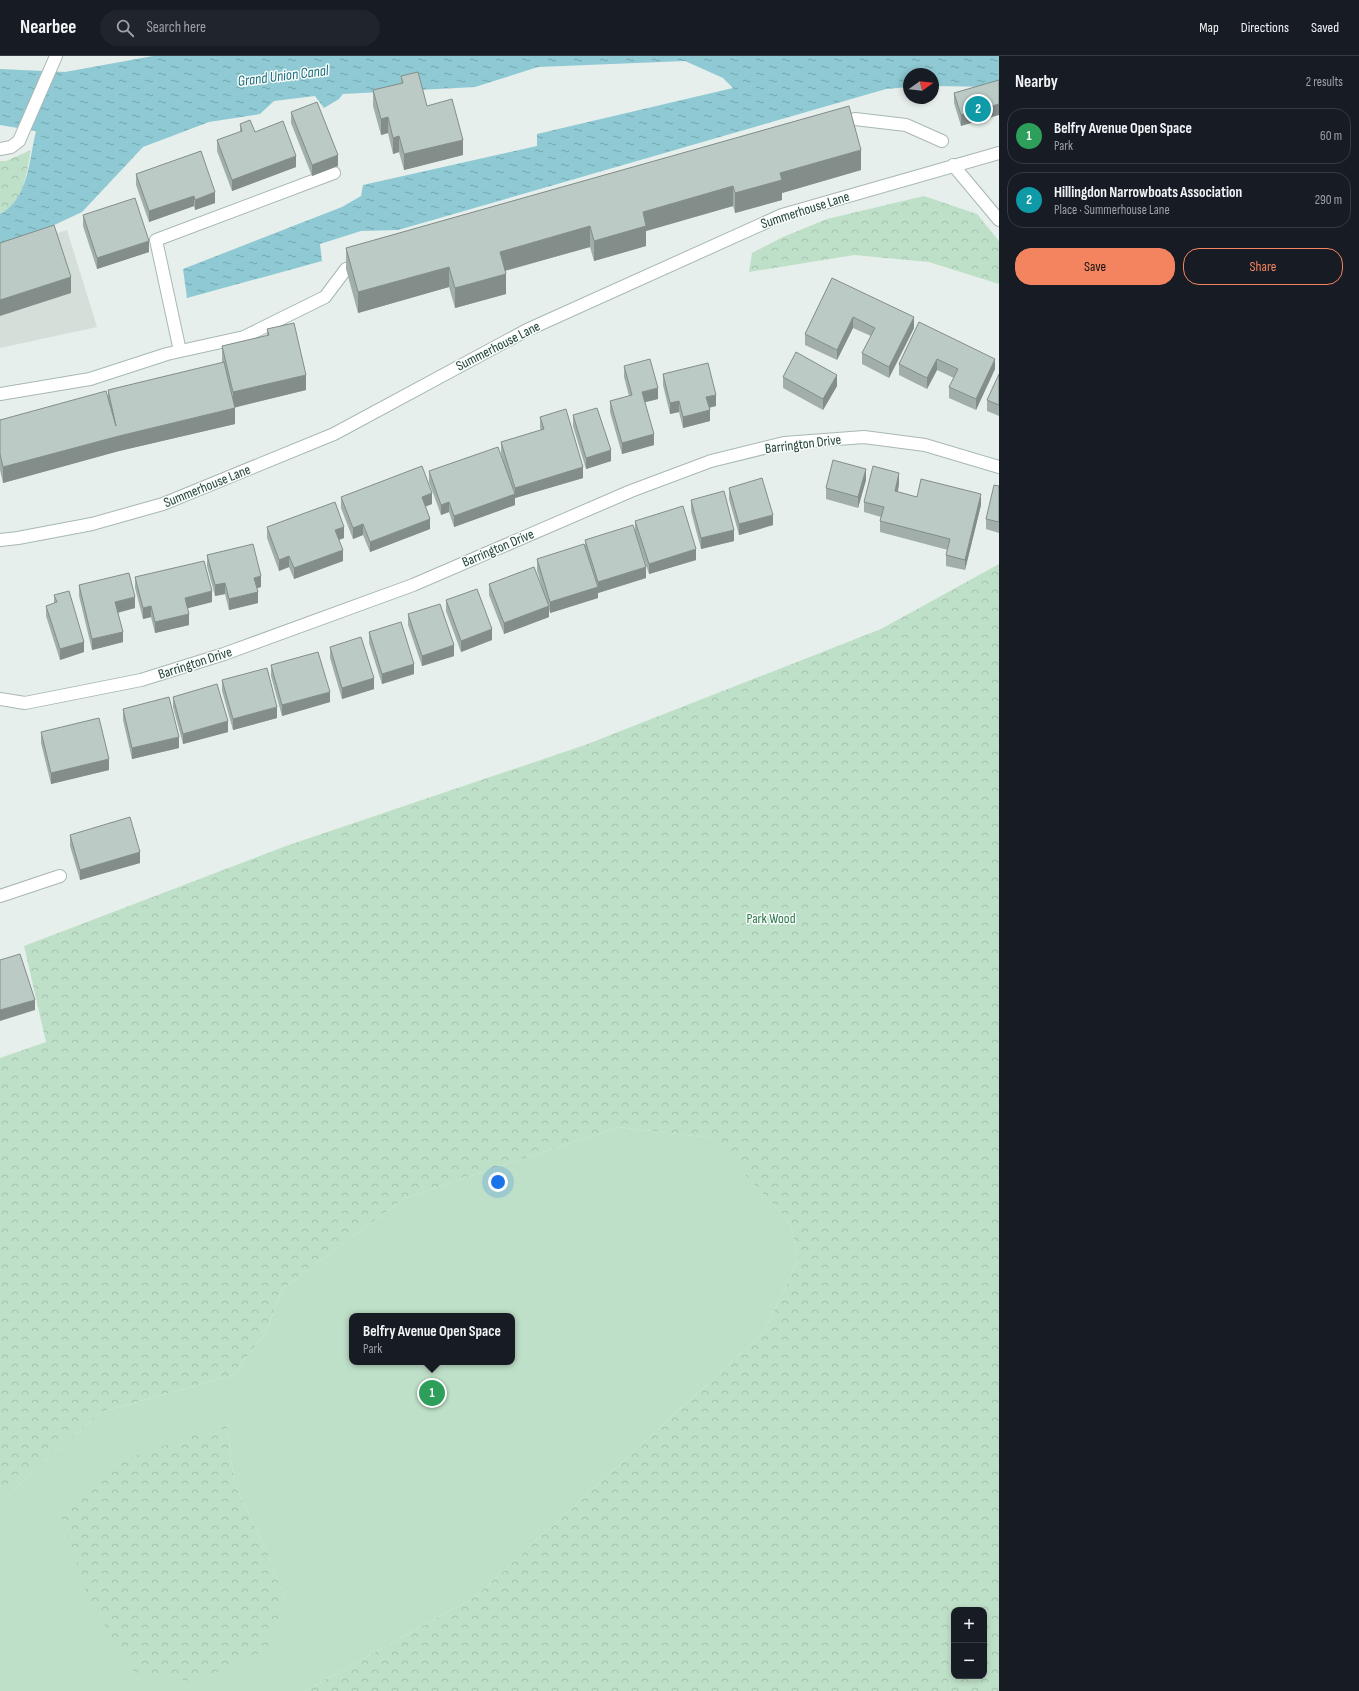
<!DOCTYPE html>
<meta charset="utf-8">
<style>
body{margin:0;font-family:"Sofia Sans Condensed",sans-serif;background:#20242c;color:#f1f3f6}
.controls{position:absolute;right:12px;bottom:12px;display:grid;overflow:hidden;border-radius:8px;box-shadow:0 2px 6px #0003}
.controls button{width:36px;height:36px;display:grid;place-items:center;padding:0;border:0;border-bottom:1px solid #363941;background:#171b24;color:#f1f3f6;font:20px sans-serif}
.compass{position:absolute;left:903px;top:12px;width:36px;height:36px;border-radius:50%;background:#171b24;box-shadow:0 2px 6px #0003;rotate:75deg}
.you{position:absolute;left:498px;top:1126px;width:14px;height:14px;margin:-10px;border:3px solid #fff;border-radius:50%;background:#1a73e8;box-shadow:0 0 0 6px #1a73e833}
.badge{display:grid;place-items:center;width:26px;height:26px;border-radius:50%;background:#f4845f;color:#fff;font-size:13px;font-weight:700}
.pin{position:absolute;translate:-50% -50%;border:2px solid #fff;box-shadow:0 1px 4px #0006}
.popup{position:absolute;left:349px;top:1257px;width:166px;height:52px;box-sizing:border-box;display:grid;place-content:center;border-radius:8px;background:#171b24;filter:drop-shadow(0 1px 3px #0005);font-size:13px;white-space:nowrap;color:#9ea1a6}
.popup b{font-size:15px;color:#f1f3f6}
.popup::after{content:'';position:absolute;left:50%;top:100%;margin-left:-8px;border:8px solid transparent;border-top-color:#171b24}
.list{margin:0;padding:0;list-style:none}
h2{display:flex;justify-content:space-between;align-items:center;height:52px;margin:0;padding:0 16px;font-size:17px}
h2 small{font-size:13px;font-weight:400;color:#9ea1a6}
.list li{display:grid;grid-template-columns:26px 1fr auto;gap:12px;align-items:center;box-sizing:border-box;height:56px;margin:0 8px 8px;padding:0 8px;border:1px solid #363941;border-radius:16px}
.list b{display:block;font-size:15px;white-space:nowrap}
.list p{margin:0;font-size:13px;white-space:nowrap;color:#9ea1a6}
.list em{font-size:13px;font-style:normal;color:#9ea1a6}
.actions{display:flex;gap:8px;padding:12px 16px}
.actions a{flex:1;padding:9px 0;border:1px solid #f4845f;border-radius:16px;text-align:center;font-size:14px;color:#f4845f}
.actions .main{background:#f4845f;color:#111}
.icon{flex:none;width:22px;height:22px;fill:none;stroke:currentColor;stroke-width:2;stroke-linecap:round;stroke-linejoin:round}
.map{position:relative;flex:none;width:999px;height:1635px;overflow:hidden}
header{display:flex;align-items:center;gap:24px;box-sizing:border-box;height:56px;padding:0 20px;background:#171b24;border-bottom:1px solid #363941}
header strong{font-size:19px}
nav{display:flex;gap:22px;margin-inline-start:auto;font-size:14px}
.search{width:280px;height:36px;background:#20242c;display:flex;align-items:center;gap:10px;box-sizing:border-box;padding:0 14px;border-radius:22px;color:#9ea1a6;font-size:15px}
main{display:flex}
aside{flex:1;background:#171b24}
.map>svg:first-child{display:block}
.built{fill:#d4dfda}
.green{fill:#bfe0c8;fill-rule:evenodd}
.forest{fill:url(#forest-crowns);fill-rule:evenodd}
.water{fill:url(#water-ripples)}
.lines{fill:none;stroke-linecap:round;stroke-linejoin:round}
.service-casing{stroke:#a8b8b2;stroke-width:14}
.minor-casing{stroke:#a8b8b2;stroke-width:14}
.service{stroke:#fff;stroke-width:12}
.minor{stroke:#fff;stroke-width:12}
.wall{fill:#a1aea9}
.shaded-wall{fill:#838d89}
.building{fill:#bbcac4;stroke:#838d89}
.labels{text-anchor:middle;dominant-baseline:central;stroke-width:3;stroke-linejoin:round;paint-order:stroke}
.street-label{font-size:14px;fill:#24423a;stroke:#f7fbf9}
.park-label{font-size:14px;fill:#2d7a4b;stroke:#f7fbf9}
.water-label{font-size:15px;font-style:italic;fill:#1c6f80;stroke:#f7fbf9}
</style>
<header>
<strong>Nearbee</strong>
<div class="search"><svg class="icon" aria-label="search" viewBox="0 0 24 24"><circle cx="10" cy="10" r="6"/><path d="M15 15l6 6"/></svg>Search here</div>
<nav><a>Map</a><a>Directions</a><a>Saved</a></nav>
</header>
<main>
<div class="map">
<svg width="999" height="1635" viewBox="0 0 999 1635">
<defs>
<pattern id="forest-crowns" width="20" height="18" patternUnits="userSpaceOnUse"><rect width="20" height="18" fill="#bfe0c8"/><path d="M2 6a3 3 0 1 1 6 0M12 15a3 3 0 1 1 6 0" fill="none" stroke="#a4c1ad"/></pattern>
<pattern id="water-ripples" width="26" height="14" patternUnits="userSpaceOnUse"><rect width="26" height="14" fill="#8ec9d4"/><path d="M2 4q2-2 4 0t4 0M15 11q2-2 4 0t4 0" fill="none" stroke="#74a5ad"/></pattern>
</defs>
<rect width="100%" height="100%" fill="#e6efeb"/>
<path class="built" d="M 67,174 L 97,271 L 0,292 L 0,195 Z"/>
<path class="green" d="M 618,1071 L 712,1082 L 791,1168 L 798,1204 L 764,1276 L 475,1541 L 305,1635 L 0,1635 L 0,1446 L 101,1356 L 233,1319 L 266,1276 L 282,1233 L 405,1142 ZM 352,1260 L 512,1260 L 512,1306 L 352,1306 ZM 227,1368 L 234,1427 L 268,1498 L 285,1544 L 90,1546 Z"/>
<path class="forest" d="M 31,94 C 26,118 25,145 0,158 L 0,105 L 6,105 Z
M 924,140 L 977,158 L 999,185 L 999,228 L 929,206 L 854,199 L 749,216 L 752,197 L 783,181 L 827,163 Z
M 999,508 L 999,1635 L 305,1635 L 475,1541 L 764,1276 L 798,1204 L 791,1168 L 711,1082 L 618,1071 L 405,1142 L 282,1233 L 266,1276 L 233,1319 L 101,1356 L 0,1446 L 0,1002 L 46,986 L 24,890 L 286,790 L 585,689 L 881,573 ZM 954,1554 L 984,1554 L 984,1620 L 954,1620 Z
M 227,1368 L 234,1427 L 268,1498 L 285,1544 L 267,1594 L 196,1626 L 134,1616 L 90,1546 L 59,1455 L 113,1407 Z"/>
<path class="water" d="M 153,0 L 999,0 L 999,31 L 933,30 L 933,18 L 909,18 L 909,31 L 886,33 L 398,174 L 361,175 L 320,188 L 322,205 L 187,242 L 183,213 L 342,151 L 361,140 L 363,129 L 537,90 L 537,78 L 733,32 L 723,22 L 685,5 L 538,11 L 475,31 L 343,38 L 339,43 L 324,52 L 315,40 L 274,45 L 260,58 L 209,66 L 143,91 L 82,156 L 50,171 L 0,189 L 0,158 C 29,143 29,103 36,75 L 0,69 L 0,13 L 65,16 Z"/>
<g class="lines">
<g class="service-casing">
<path id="service" d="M 838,68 L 855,63 L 906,69 L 942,85
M 180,295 L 156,184 L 334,117
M 0,338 L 90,323 L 167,298 L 244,281 L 325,241 L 346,213 L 362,208"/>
</g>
<g class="minor-casing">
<path id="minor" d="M 0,93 L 11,91 L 19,85 L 56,0
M 953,109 L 999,164
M 0,484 L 18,482 L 92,468 L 163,448 L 334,378 L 527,274 L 782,159 L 999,97
M 0,643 L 25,647 L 141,624 L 224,598 L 413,529 L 631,435 L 711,405 L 784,387 L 864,381 L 925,389 L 999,411
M 0,840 L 60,820"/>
</g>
<use href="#service" class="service"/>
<use href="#minor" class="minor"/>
</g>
<path class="wall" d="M 401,20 L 427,50 L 463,99 L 404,114 L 399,96 L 393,98 L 388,77 L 381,79 L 373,50 L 373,34 L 401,27 Z
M 999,24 L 961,70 L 954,47 L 954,37 Z
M 849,50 L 861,114 L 782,137 L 782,144 L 735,157 L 733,150 L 646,175 L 646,190 L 594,205 L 590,191 L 505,215 L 506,238 L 455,252 L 449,231 L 358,257 L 346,213 L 346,192 Z
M 291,56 L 338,110 L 312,120 L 291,67 Z
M 240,68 L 255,76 L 296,111 L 232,135 L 217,95 L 217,84 L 240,76 Z
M 136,118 L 215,147 L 195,154 L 194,150 L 149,166 L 136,129 Z
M 83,159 L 149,196 L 97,213 L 83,170 Z
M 832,222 L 914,272 L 889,322 L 862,308 L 862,297 L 871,280 L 853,272 L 837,304 L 805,289 L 805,278 Z
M 919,266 L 995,313 L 976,354 L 949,342 L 949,331 L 954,322 L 937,314 L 927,333 L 899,319 L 899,308 Z
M 267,273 L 306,334 L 235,351 L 235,368 L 119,395 L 3,427 L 0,414 L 0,364 L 108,341 L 108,334 L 222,307 L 222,290 L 267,280 Z
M 624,310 L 658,343 L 645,346 L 654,389 L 622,398 L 610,356 L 610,345 L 629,340 L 624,321 Z
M 663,318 L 716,350 L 709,352 L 710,365 L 683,372 L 679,356 L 670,358 L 663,329 Z
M 999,318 L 999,360 L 987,355 L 987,344 Z
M 783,321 L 837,330 L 823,354 L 783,332 Z
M 573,359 L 611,405 L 586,413 L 573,370 Z
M 540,361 L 583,422 L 515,442 L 515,449 L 454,471 L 449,456 L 441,459 L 429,426 L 429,415 L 507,418 L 501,397 L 501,386 L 541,374 L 540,372 Z
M 866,424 L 858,452 L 826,443 L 826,432 Z
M 899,428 L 898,436 L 917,441 L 981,449 L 965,514 L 946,510 L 946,499 L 948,494 L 880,476 L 880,465 L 881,461 L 864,456 L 864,446 Z
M 999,430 L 999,477 L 986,473 L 986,463 Z
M 729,432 L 773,469 L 739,479 L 729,443 Z
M 341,441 L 432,448 L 426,450 L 430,473 L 370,496 L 363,479 L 353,483 L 341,452 Z
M 691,444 L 734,485 L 701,493 L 691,455 Z
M 635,465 L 696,504 L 649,518 L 635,476 Z
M 267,471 L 344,482 L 339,484 L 343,505 L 294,523 L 289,511 L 279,515 L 267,482 Z
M 585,484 L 646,522 L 598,537 L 598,535 L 598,542 L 550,557 L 549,553 L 549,561 L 504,578 L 489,539 L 489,528 L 544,538 L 537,514 L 537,503 L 585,490 Z
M 207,499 L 261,531 L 257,532 L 258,547 L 229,554 L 225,538 L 215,540 L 207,510 Z
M 135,521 L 212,546 L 187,552 L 189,569 L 155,577 L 151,561 L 143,563 L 135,532 Z
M 79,529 L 135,552 L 118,557 L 123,586 L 92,594 L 79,540 Z
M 54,539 L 84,596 L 60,604 L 46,560 L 46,550 L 54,547 Z
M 446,544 L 492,584 L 461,596 L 446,555 Z
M 408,558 L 454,600 L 422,610 L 408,569 Z
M 369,576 L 414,618 L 382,628 L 369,587 Z
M 330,591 L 374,633 L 342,643 L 330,602 Z
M 271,609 L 330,646 L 282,660 L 271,620 Z
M 222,624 L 277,662 L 233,674 L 222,635 Z
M 173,641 L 228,676 L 183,688 L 173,651 Z
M 123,653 L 179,692 L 132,703 L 123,664 Z
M 41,676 L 109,714 L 51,728 L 41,687 Z
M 70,779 L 140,807 L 80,824 L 70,790 Z"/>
<path class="shaded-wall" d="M 999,48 L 999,59 L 961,70 L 961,59 Z
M 388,61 L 388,77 L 381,79 L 381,63 Z
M 399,80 L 399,96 L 393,98 L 393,82 Z
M 463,84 L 463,99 L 404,114 L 404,98 Z
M 861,94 L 861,114 L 782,137 L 782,144 L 735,157 L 735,137 L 780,117 Z
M 338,99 L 338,110 L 312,120 L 312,109 Z
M 296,100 L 296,111 L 232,135 L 232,124 Z
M 733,130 L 733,150 L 646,175 L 646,190 L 594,205 L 594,185 L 643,156 Z
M 215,136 L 215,147 L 195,154 L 195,144 Z
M 194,140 L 194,150 L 149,166 L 149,155 Z
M 590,170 L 590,191 L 500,216 L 500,196 Z
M 149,185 L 149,196 L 97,213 L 97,202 Z
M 449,211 L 449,231 L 358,257 L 358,236 Z
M 506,218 L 506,238 L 455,252 L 455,232 Z
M 71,221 L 71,237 L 0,260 L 0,244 Z
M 853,261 L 853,272 L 837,304 L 837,294 Z
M 914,261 L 914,272 L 889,322 L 889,311 Z
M 937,303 L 937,314 L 927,333 L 927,322 Z
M 995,303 L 995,313 L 976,354 L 976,343 Z
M 306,319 L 306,334 L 233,352 L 233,336 Z
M 837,319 L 837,330 L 823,354 L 823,343 Z
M 658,332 L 658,343 L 642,347 L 642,336 Z
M 716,339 L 716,350 L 706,352 L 706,341 Z
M 679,345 L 679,356 L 670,358 L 670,347 Z
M 235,352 L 235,368 L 119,395 L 3,427 L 3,411 L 119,380 Z
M 710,354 L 710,365 L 683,372 L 683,361 Z
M 654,378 L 654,389 L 622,398 L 622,387 Z
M 611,394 L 611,405 L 586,413 L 586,402 Z
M 583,411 L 583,422 L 515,442 L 515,432 Z
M 866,413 L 866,424 L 858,452 L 858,441 Z
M 899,417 L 899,428 L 895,446 L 895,435 Z
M 432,437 L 432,448 L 422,452 L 422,441 Z
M 515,438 L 515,449 L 454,471 L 454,460 Z
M 981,438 L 981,449 L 965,514 L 965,504 Z
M 449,446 L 449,456 L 441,459 L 441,449 Z
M 773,459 L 773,469 L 739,479 L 739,468 Z
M 430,463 L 430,473 L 370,496 L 370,486 Z
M 363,468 L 363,479 L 353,483 L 353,472 Z
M 344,471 L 344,482 L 335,485 L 335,474 Z
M 734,474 L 734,485 L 701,493 L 701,482 Z
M 696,493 L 696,504 L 649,518 L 649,508 Z
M 343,494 L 343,505 L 294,523 L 294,512 Z
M 289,500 L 289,511 L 279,515 L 279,504 Z
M 646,511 L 646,522 L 598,537 L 598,526 Z
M 261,520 L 261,531 L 254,533 L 254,522 Z
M 225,527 L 225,538 L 215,540 L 215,529 Z
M 598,531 L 598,542 L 550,557 L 550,546 Z
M 212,535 L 212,546 L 185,553 L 185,542 Z
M 258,536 L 258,547 L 229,554 L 229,543 Z
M 135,541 L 135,552 L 115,557 L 115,546 Z
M 151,550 L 151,561 L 143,563 L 143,552 Z
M 549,550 L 549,561 L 504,578 L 504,567 Z
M 189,558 L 189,569 L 155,577 L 155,566 Z
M 492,573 L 492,584 L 461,596 L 461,585 Z
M 123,576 L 123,586 L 92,594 L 92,583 Z
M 84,586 L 84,596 L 60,604 L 60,593 Z
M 454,589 L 454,600 L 422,610 L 422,600 Z
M 414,608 L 414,618 L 382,628 L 382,618 Z
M 374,622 L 374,633 L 342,643 L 342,632 Z
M 330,636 L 330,646 L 282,660 L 282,649 Z
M 277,651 L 277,662 L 233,674 L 233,663 Z
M 228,665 L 228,676 L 183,688 L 183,678 Z
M 179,681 L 179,692 L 132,703 L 132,692 Z
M 109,703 L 109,714 L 51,728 L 51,717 Z
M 140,796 L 140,807 L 80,824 L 80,814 Z
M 35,944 L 35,954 L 0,965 L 0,954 Z"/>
<path class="building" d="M 418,16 L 427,50 L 452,43 L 463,84 L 404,98 L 399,80 L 393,82 L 388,61 L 381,63 L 373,34 L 403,27 L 401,20 Z
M 999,24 L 999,48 L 961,59 L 954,37 Z
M 317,46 L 338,99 L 312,109 L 291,56 Z
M 849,50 L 861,94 L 780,117 L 782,124 L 735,137 L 733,130 L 643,156 L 646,170 L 594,185 L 590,170 L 500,196 L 506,218 L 455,232 L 449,211 L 358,236 L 346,192 Z
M 250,64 L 255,76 L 283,65 L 296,100 L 232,124 L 217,84 L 242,75 L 240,68 Z
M 201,95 L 215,136 L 195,144 L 194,140 L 149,155 L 136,118 Z
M 135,142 L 149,185 L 97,202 L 83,159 Z
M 54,169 L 71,221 L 0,244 L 0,187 Z
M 832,222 L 914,261 L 889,311 L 862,297 L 875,272 L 853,261 L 837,294 L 805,278 Z
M 919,266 L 995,303 L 976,343 L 949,331 L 958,313 L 937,303 L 927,322 L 899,308 Z
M 294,267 L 306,319 L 233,336 L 222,290 L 269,279 L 267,273 Z
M 796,296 L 837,319 L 823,343 L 783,321 Z
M 650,303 L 658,332 L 642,336 L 654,378 L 622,387 L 610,345 L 632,339 L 624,310 Z
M 224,306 L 235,352 L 119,380 L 3,411 L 0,398 L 0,364 L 106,335 L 116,370 L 108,334 Z
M 708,307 L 716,339 L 706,341 L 710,354 L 683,361 L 679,345 L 670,347 L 663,318 Z
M 999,318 L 999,349 L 987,344 Z
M 597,352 L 611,394 L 586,402 L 573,359 Z
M 566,353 L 583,411 L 515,432 L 501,386 L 544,373 L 540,361 Z
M 498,391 L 515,438 L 454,460 L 449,446 L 441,449 L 429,415 Z
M 833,404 L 866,413 L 858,441 L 826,432 Z
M 422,410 L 432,437 L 422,441 L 430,463 L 370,486 L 363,468 L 353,472 L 341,441 Z
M 873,410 L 899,417 L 895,435 L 917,441 L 921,423 L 981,438 L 965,504 L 946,499 L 950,483 L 880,465 L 884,451 L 864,446 Z
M 762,422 L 773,459 L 739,468 L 729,432 Z
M 994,429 L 999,430 L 999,466 L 986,463 Z
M 724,435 L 734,474 L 701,482 L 691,444 Z
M 335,446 L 344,471 L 335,474 L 343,494 L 294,512 L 289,500 L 279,504 L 267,471 Z
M 683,450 L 696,493 L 649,508 L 635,465 Z
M 633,469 L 646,511 L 598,526 L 585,484 Z
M 253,488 L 261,520 L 254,522 L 258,536 L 229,543 L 225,527 L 215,529 L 207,499 Z
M 584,488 L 598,531 L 550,546 L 537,503 Z
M 204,505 L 212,535 L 185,542 L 189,558 L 155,566 L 151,550 L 143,552 L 135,521 Z
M 534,511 L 549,550 L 504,567 L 489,528 Z
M 129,517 L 135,541 L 115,546 L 123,576 L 92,583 L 79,529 Z
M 477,533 L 492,573 L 461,585 L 446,544 Z
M 69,535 L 84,586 L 60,593 L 46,550 L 57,546 L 54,539 Z
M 440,548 L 454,589 L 422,600 L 408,558 Z
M 401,566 L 414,608 L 382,618 L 369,576 Z
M 361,581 L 374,622 L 342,632 L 330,591 Z
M 318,596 L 330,636 L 282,649 L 271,609 Z
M 267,612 L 277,651 L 233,663 L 222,624 Z
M 217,628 L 228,665 L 183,678 L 173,641 Z
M 169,641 L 179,681 L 132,692 L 123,653 Z
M 99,662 L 109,703 L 51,717 L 41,676 Z
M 130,761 L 140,796 L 80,814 L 70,779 Z
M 20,898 L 35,944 L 0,954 L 0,904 Z"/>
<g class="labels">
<g class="street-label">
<text transform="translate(805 154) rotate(-18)">Summerhouse Lane</text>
<text transform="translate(498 290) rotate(-27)">Summerhouse Lane</text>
<text transform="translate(803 388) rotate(-7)">Barrington Drive</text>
<text transform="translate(207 430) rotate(-22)">Summerhouse Lane</text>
<text transform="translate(498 492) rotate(-23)">Barrington Drive</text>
<text transform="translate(195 607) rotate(-18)">Barrington Drive</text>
</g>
<g class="park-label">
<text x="771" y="862">Park Wood</text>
</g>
<g class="water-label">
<text transform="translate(283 20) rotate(-7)">Grand Union Canal</text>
</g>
</g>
</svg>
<div class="controls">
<button>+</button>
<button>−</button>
</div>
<svg class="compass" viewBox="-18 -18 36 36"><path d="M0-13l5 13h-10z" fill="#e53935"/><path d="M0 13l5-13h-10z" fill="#9ea1a6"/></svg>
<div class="you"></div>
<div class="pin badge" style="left:432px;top:1337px;background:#2e9e5b">1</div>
<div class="popup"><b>Belfry Avenue Open Space</b>Park</div>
<div class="pin badge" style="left:978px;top:53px;background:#0f9aa8">2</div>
</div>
<aside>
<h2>Nearby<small>2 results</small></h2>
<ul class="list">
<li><span class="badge" style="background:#2e9e5b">1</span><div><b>Belfry Avenue Open Space</b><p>Park</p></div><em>60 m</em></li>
<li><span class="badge" style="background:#0f9aa8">2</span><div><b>Hillingdon Narrowboats Association</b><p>Place · Summerhouse Lane</p></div><em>290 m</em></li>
</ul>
<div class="actions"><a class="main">Save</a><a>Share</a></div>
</aside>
</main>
